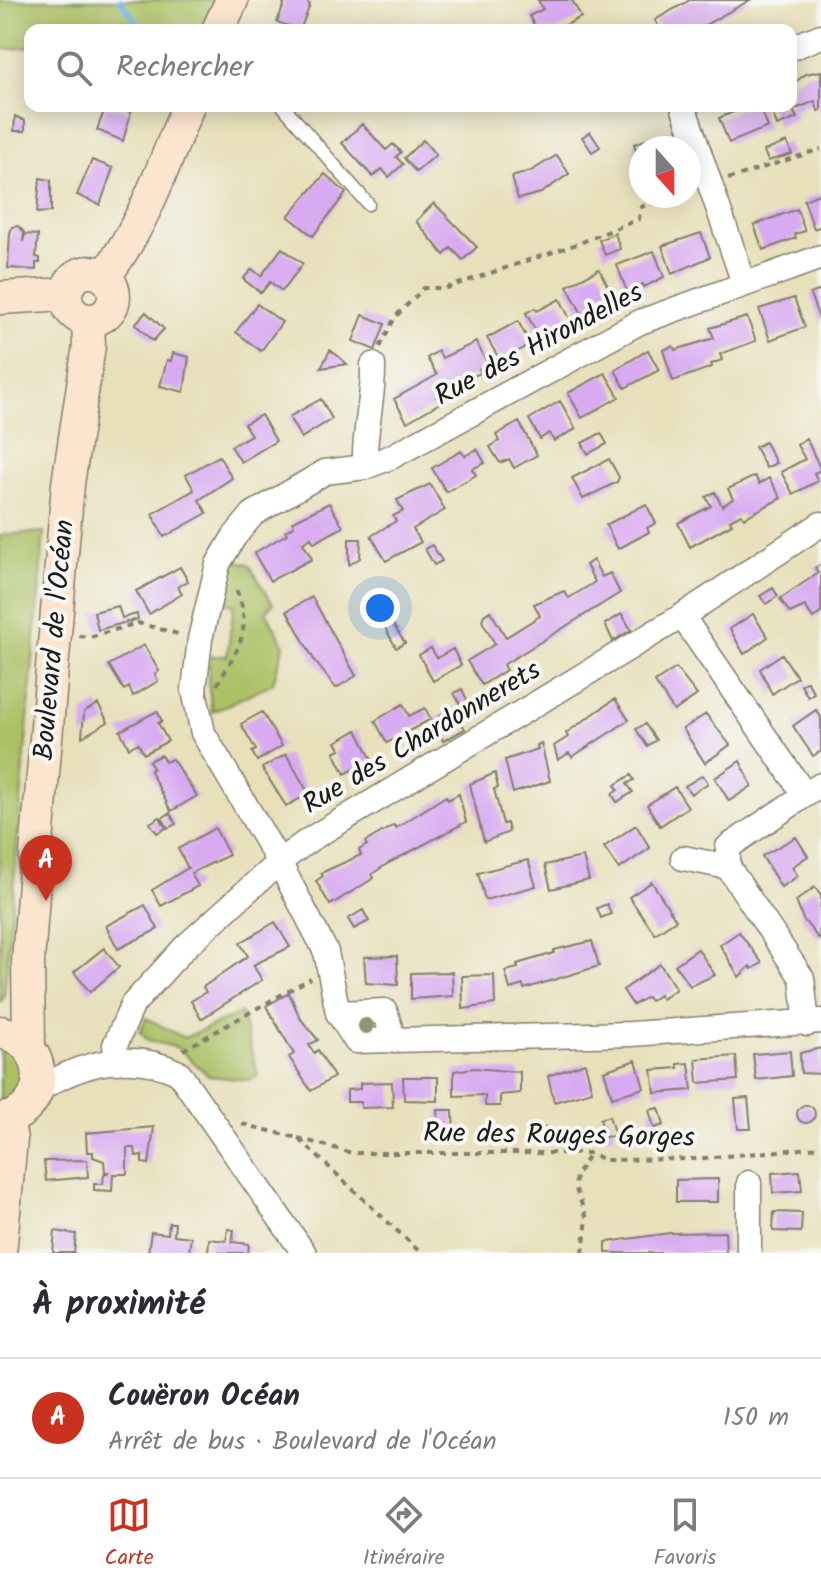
<!DOCTYPE html>
<html lang="fr">
<meta charset="utf-8">
<style>
body{margin:0;font-family:Kalam,sans-serif;background:#f7f7f7;color:#2b2b33}
.compass{position:absolute;left:629px;top:136px;width:72px;height:72px;border-radius:50%;background:#fff;box-shadow:0 4px 20px #0003;rotate:159deg}
.you{position:absolute;left:380px;top:608px;width:28px;height:28px;margin:-20px;border:6px solid #fff;border-radius:50%;background:#1a73e8;box-shadow:0 0 0 12px #1a73e833}
.badge{display:grid;place-items:center;width:52px;height:52px;border-radius:50%;background:#c8321e;color:#fff;font-size:26px;font-weight:700}
.pin{position:absolute;translate:-50% -66px;filter:drop-shadow(0 2px 4px #0008)}
.pin::after{content:'';position:absolute;top:42px;width:28px;height:24px;background:inherit;clip-path:polygon(0 0,100% 0,50% 100%)}
.list{margin:0;padding:0;list-style:none}
h2{display:flex;justify-content:space-between;align-items:center;height:104px;margin:0;padding:0 32px;font-size:34px}
h2 small{font-size:26px;font-weight:400;color:#7c7c81}
.list li{display:grid;grid-template-columns:52px 1fr auto;gap:24px;align-items:center;box-sizing:border-box;height:120px;padding:0 32px;border-top:2px solid #e1e1e2}
.list b{display:block;font-size:30px;white-space:nowrap}
.list p{margin:0;font-size:26px;white-space:nowrap;color:#7c7c81}
.list em{font-size:26px;font-style:normal;color:#7c7c81}
.icon{flex:none;width:44px;height:44px;fill:none;stroke:currentColor;stroke-width:2;stroke-linecap:round;stroke-linejoin:round}
.map{position:relative;flex:none;width:821px;height:1253px;overflow:hidden}
.search{position:absolute;background:#fff;box-shadow:0 4px 20px #0003;left:24px;right:24px;top:24px;height:88px;display:flex;align-items:center;gap:20px;box-sizing:border-box;padding:0 28px;border-radius:16px;color:#7c7c81;font-size:30px}
.sheet{height:224px;background:#fff}
nav{display:flex;justify-content:space-around;align-items:center;box-sizing:border-box;height:112px;border-top:2px solid #e1e1e2;background:#fff;font-size:22px;color:#7c7c81}
nav a{display:grid;justify-items:center;gap:4px}
nav .on{color:#c8321e}
.map>svg:first-child{display:block}
.green{fill:#aac064;stroke:#636e40;stroke-width:2}
.lines{fill:none;stroke-linecap:round;stroke-linejoin:round}
.stream{stroke:#60b0db;stroke-width:6}
.building{fill:#d8aaf1}
.lane-casing{stroke:#827e6c;stroke-width:15}
.street-casing{stroke:#827e6c;stroke-width:27}
.secondary-casing{stroke:#827e6c;stroke-width:35}
.path{stroke:#827e6c;stroke-width:4;stroke-dasharray:6 6;stroke-linecap:butt}
.lane{stroke:#fff;stroke-width:12}
.street{stroke:#fff;stroke-width:24}
.secondary{stroke:#fce5cf;stroke-width:32}
.tree{fill:#939471}
.labels{text-anchor:middle;dominant-baseline:central;stroke-width:8;stroke-linejoin:round;paint-order:stroke}
.street-label{font-size:28px;fill:#1c1c1c;stroke:#f6f6f2}
</style>
<div class="map">
<svg width="821" height="1253" viewBox="0 0 821 1253">
<rect width="100%" height="100%" fill="#f6f6f2"/>
<filter id="ink" filterUnits="userSpaceOnUse"><feTurbulence type="fractalNoise" baseFrequency=".0125" numOctaves="2"/><feDisplacementMap in="SourceGraphic" scale="16" xChannelSelector="R" yChannelSelector="G"/><feConvolveMatrix kernelMatrix="1 2 1 2 8 2 1 2 1" color-interpolation-filters="sRGB"/></filter>
<filter id="wash" filterUnits="userSpaceOnUse"><feTurbulence type="fractalNoise" baseFrequency=".006" numOctaves="4" result="noise"/><feDisplacementMap in="SourceGraphic" scale="32" xChannelSelector="R" yChannelSelector="G"/><feGaussianBlur stdDeviation="1.8" result="paint"/><feColorMatrix in="noise" values="0 0 0 0 0 0 0 0 0 0 0 0 0 0 0 0 0 1.4 0 .05"/><feComposite in="paint" operator="in"/></filter>
<g filter="url(#wash)">
<rect width="100%" height="100%" fill="#e8e0bb"/>
<path class="green" d="M 0,0 L 218,0 L 205,30 L 30,30 L 30,47 L 0,50 Z
M 44,532 L 4,998 L 0,1002 L 0,535 Z
M 234,560 L 249,564 L 273,604 L 266,611 L 284,645 L 273,683 L 212,712 L 208,681 L 210,656 L 227,656 L 234,605 L 219,601 L 222,577 Z
M 241,1013 L 258,1076 L 248,1080 L 209,1076 L 178,1048 L 148,1040 L 140,1032 L 146,1018 L 184,1038 Z
M 0,1044 L 26,1063 L 21,1094 L 0,1106 Z"/>
<g class="lines">
<path class="stream" d="M 120,0 L 143,30"/>
</g>
<g id="blocks">
<path class="building" d="M 282,0 L 305,0 L 310,5 L 300,30 L 277,22 L 284,5 Z
M 538,0 L 572,0 L 581,17 L 557,30 L 537,30 L 529,16 L 543,9 Z
M 690,0 L 750,0 L 696,30 L 660,30 L 655,20 Z
M 821,71 L 821,110 L 818,111 L 815,101 L 793,110 L 797,118 L 777,126 L 770,106 L 791,106 L 791,85 L 806,74 Z
M 106,106 L 131,112 L 123,141 L 97,130 Z
M 747,106 L 759,106 L 768,127 L 729,143 L 719,118 Z
M 15,116 L 25,121 L 25,131 L 14,131 Z
M 362,124 L 386,150 L 393,144 L 401,152 L 396,157 L 403,164 L 389,177 L 382,169 L 373,177 L 342,143 Z
M 590,132 L 600,147 L 592,152 L 582,137 Z
M 658,136 L 662,148 L 641,148 L 640,163 L 634,144 Z
M 423,140 L 436,155 L 416,172 L 404,158 Z
M 787,142 L 792,154 L 768,161 L 764,151 Z
M 557,155 L 569,174 L 541,193 L 518,199 L 512,177 L 531,171 Z
M 92,160 L 113,168 L 100,205 L 77,195 Z
M 325,174 L 346,193 L 313,236 L 288,216 Z
M 40,178 L 51,180 L 51,212 L 37,213 Z
M 821,193 L 821,226 L 814,229 L 804,200 Z
M 434,203 L 477,247 L 463,260 L 451,248 L 444,255 L 416,221 Z
M 797,209 L 805,231 L 795,234 L 796,238 L 763,250 L 754,225 Z
M 18,226 L 24,232 L 23,242 L 25,234 L 38,235 L 36,257 L 40,258 L 40,263 L 36,263 L 36,270 L 8,268 L 10,233 L 12,227 Z
M 615,233 L 620,249 L 605,255 L 599,240 Z
M 701,233 L 710,257 L 672,274 L 662,246 Z
M 282,248 L 303,264 L 282,291 L 270,282 L 261,293 L 243,279 L 252,269 L 261,276 Z
M 654,251 L 664,277 L 644,287 L 643,284 L 636,287 L 637,291 L 628,294 L 617,265 Z
M 599,269 L 615,300 L 582,314 L 567,286 Z
M 821,290 L 821,324 L 810,294 Z
M 794,298 L 805,327 L 770,340 L 759,309 Z
M 560,299 L 571,321 L 541,341 L 526,313 L 535,308 L 537,311 Z
M 257,304 L 282,322 L 261,351 L 236,332 Z
M 146,312 L 164,329 L 153,341 L 135,324 Z
M 363,315 L 385,324 L 375,350 L 353,341 Z
M 747,317 L 756,341 L 720,354 L 722,360 L 711,364 L 712,367 L 673,381 L 663,350 L 673,346 L 675,350 L 714,338 L 710,328 Z
M 518,321 L 530,344 L 501,362 L 487,338 Z
M 476,342 L 488,364 L 479,369 L 481,373 L 456,382 L 458,386 L 436,397 L 440,403 L 407,422 L 394,399 L 437,375 L 427,358 L 438,351 L 442,358 Z
M 330,350 L 338,356 L 347,364 L 321,368 Z
M 648,350 L 659,370 L 625,388 L 615,370 Z
M 173,353 L 189,357 L 184,392 L 160,386 L 167,360 L 171,361 Z
M 605,373 L 619,397 L 582,418 L 568,393 Z
M 321,399 L 332,419 L 301,438 L 289,417 Z
M 560,401 L 576,429 L 554,441 L 549,433 L 540,439 L 529,419 Z
M 261,415 L 276,441 L 241,462 L 231,446 L 251,435 L 244,424 Z
M 519,422 L 537,455 L 514,468 L 509,459 L 500,463 L 490,447 L 499,441 L 496,435 Z
M 601,433 L 607,444 L 588,454 L 582,443 Z
M 806,438 L 821,470 L 814,473 L 818,481 L 793,494 L 781,472 L 805,459 L 797,445 Z
M 765,442 L 776,463 L 766,468 L 755,447 Z
M 477,449 L 485,463 L 472,469 L 476,475 L 446,492 L 432,468 L 461,451 L 465,456 Z
M 219,456 L 232,478 L 199,500 L 207,513 L 164,537 L 152,514 L 194,490 L 186,475 Z
M 609,459 L 619,477 L 617,482 L 583,499 L 572,478 Z
M 755,476 L 759,484 L 769,478 L 781,498 L 744,518 L 741,514 L 730,520 L 732,524 L 690,547 L 678,523 L 711,506 L 706,497 L 715,492 L 722,506 L 733,499 L 728,489 Z
M 430,484 L 445,510 L 413,529 L 421,542 L 386,561 L 371,536 L 396,521 L 393,516 L 403,511 L 397,500 Z
M 329,503 L 343,527 L 314,543 L 311,538 L 303,543 L 312,559 L 270,581 L 254,553 L 287,534 L 285,531 L 294,526 L 292,522 Z
M 646,504 L 656,523 L 647,528 L 649,532 L 618,549 L 606,525 Z
M 349,539 L 361,539 L 360,558 L 349,565 Z
M 432,545 L 442,561 L 434,565 L 425,549 Z
M 593,560 L 602,577 L 610,573 L 620,593 L 503,665 L 506,670 L 482,685 L 467,661 L 495,644 L 482,621 L 484,615 L 490,611 L 506,637 L 540,616 L 534,604 L 564,591 L 569,598 L 595,582 L 586,565 Z
M 821,564 L 821,613 L 813,618 L 805,606 L 790,613 L 780,599 L 818,573 L 815,568 Z
M 180,567 L 188,581 L 178,587 L 182,594 L 149,614 L 136,591 Z
M 773,588 L 778,596 L 766,604 L 760,596 Z
M 312,597 L 356,676 L 336,688 L 314,660 L 287,611 Z
M 118,606 L 122,618 L 137,614 L 138,619 L 98,630 L 94,612 Z
M 622,614 L 631,630 L 613,641 L 605,624 Z
M 753,614 L 768,637 L 744,654 L 730,629 Z
M 388,617 L 405,643 L 396,648 L 381,620 Z
M 144,645 L 159,671 L 155,674 L 158,681 L 133,696 L 129,687 L 124,690 L 109,665 Z
M 431,648 L 437,658 L 453,649 L 461,665 L 433,681 L 419,655 Z
M 782,654 L 797,677 L 772,694 L 760,669 Z
M 676,668 L 697,695 L 674,711 L 655,682 Z
M 807,681 L 814,693 L 808,697 L 801,685 Z
M 462,689 L 468,702 L 461,706 L 454,693 Z
M 615,699 L 629,720 L 572,757 L 569,753 L 558,760 L 554,746 L 568,737 L 566,733 Z
M 98,704 L 108,722 L 82,737 L 84,712 Z
M 403,704 L 409,716 L 425,708 L 431,719 L 387,743 L 375,721 Z
M 453,708 L 465,729 L 443,741 L 434,720 Z
M 816,710 L 821,717 L 821,751 L 813,756 L 793,726 Z
M 157,711 L 162,721 L 158,723 L 168,741 L 144,754 L 138,743 L 129,748 L 120,731 Z
M 262,712 L 282,746 L 257,761 L 252,752 L 256,750 L 241,724 Z
M 706,714 L 730,745 L 705,763 L 683,729 Z
M 645,724 L 656,740 L 647,746 L 636,729 Z
M 357,730 L 372,760 L 345,774 L 334,752 L 340,749 L 336,742 Z
M 541,743 L 550,781 L 513,793 L 505,760 L 538,749 L 537,745 Z
M 286,754 L 309,794 L 286,806 L 262,768 Z
M 161,755 L 165,762 L 172,759 L 197,796 L 171,811 L 150,771 L 153,768 L 149,761 Z
M 740,761 L 752,786 L 729,801 L 715,778 Z
M 495,773 L 498,788 L 494,789 L 503,824 L 507,823 L 509,832 L 484,842 L 470,784 Z
M 631,775 L 634,780 L 627,784 L 633,792 L 617,802 L 612,794 L 618,790 L 615,785 Z
M 703,775 L 708,783 L 691,794 L 685,786 Z
M 675,787 L 688,807 L 660,826 L 647,805 Z
M 459,794 L 466,822 L 387,864 L 372,874 L 374,878 L 330,905 L 316,881 L 323,876 L 321,873 L 361,855 L 359,850 L 367,845 L 365,842 L 394,825 L 396,828 L 446,796 L 448,800 Z
M 170,813 L 176,824 L 168,828 L 162,818 Z
M 160,817 L 166,828 L 157,833 L 150,823 Z
M 636,825 L 650,848 L 619,869 L 604,847 Z
M 215,828 L 229,855 L 191,873 L 198,886 L 161,906 L 152,890 L 188,868 L 178,849 Z
M 796,837 L 808,856 L 792,867 L 798,876 L 781,887 L 762,856 Z
M 583,857 L 589,880 L 551,889 L 545,865 Z
M 528,860 L 536,886 L 485,900 L 478,873 Z
M 652,882 L 676,920 L 655,934 L 629,897 Z
M 815,887 L 821,896 L 819,939 L 803,919 L 796,901 Z
M 607,904 L 611,914 L 601,918 L 597,908 Z
M 145,905 L 158,929 L 118,949 L 106,926 Z
M 363,910 L 369,921 L 354,929 L 348,919 Z
M 275,922 L 290,947 L 253,965 L 262,980 L 201,1019 L 191,1001 L 206,992 L 203,987 L 248,956 L 240,943 Z
M 739,932 L 762,963 L 752,969 L 750,966 L 739,977 L 720,945 Z
M 592,941 L 599,966 L 524,989 L 523,985 L 510,989 L 505,971 L 518,968 L 517,964 L 554,953 L 554,950 Z
M 104,948 L 119,967 L 90,992 L 74,972 Z
M 698,949 L 715,975 L 690,986 L 675,965 Z
M 397,956 L 398,985 L 366,983 L 364,957 Z
M 660,964 L 676,989 L 662,999 L 659,995 L 650,1001 L 647,997 L 633,1005 L 623,990 Z
M 452,972 L 453,996 L 411,999 L 411,973 Z
M 494,975 L 495,1004 L 463,1009 L 462,976 Z
M 289,993 L 300,1018 L 318,1040 L 309,1045 L 314,1053 L 318,1050 L 334,1077 L 311,1091 L 289,1057 L 294,1054 L 266,1006 Z
M 821,1048 L 821,1074 L 801,1073 L 800,1053 Z
M 790,1051 L 792,1076 L 756,1080 L 753,1054 Z
M 736,1056 L 738,1080 L 698,1083 L 696,1059 Z
M 636,1060 L 644,1088 L 612,1097 L 604,1071 Z
M 585,1063 L 592,1091 L 554,1102 L 548,1076 Z
M 689,1063 L 692,1090 L 655,1093 L 652,1070 L 678,1068 L 678,1064 Z
M 474,1068 L 520,1072 L 520,1093 L 500,1095 L 500,1106 L 485,1106 L 485,1095 L 454,1096 L 454,1071 Z
M 403,1077 L 438,1077 L 438,1101 L 404,1100 Z
M 392,1082 L 393,1107 L 361,1108 L 361,1102 L 347,1102 L 347,1090 L 360,1089 L 360,1083 Z
M 748,1098 L 751,1129 L 738,1129 L 735,1099 Z
M797 1114a9 9 0 1 1 18 0a9 9 0 1 1-18 0Z
M 659,1108 L 664,1125 L 654,1128 L 649,1110 Z
M 438,1110 L 453,1110 L 454,1141 L 440,1141 Z
M 609,1116 L 615,1136 L 605,1137 L 600,1119 Z
M 154,1127 L 149,1164 L 142,1163 L 142,1155 L 136,1156 L 135,1148 L 127,1148 L 127,1174 L 113,1174 L 112,1191 L 94,1190 L 94,1184 L 103,1184 L 104,1174 L 109,1172 L 105,1172 L 104,1161 L 93,1157 L 93,1152 L 87,1152 L 86,1133 Z
M 546,1127 L 548,1138 L 534,1138 L 533,1128 Z
M 87,1160 L 88,1177 L 46,1181 L 44,1161 Z
M 800,1171 L 802,1191 L 773,1193 L 772,1173 Z
M 718,1179 L 718,1202 L 676,1202 L 676,1180 Z
M 774,1212 L 802,1213 L 801,1232 L 773,1231 Z
M 169,1223 L 175,1223 L 174,1235 L 191,1237 L 189,1253 L 148,1253 L 151,1232 L 168,1234 Z
M 228,1229 L 234,1230 L 232,1242 L 249,1244 L 248,1253 L 208,1253 L 209,1239 L 226,1241 Z
M 55,1231 L 76,1234 L 74,1253 L 53,1253 Z
M 725,1232 L 726,1253 L 606,1253 L 606,1242 L 670,1233 Z"/>
</g>
</g>
<g filter="url(#ink)">
<use href="#blocks" fill-opacity="0" stroke="#827e6c" stroke-width="2"/>
<g class="lines">
<g class="lane-casing">
<path id="lane" d="M 283,106 L 368,204"/>
</g>
<g class="street-casing">
<path id="street" d="M 791,48 L 821,36
M 683,106 L 744,283
M 821,257 L 640,322 L 391,457 L 365,467 L 325,472 L 253,514 L 234,537 L 218,564 L 200,639 L 194,690 L 203,733 L 279,862 L 326,952 L 338,1013 L 356,1041 L 631,1034 L 821,1021
M 365,467 C 363,432 374,400 373,365
M 682,616 L 805,795 L 821,785
M 805,795 L 728,847 L 728,867 L 802,978 L 807,1024
M 683,858 L 728,867
M 338,1013 L 385,1011 L 394,1041
M 117,1062 L 115,1045 L 133,1004 L 185,947 L 279,862 L 309,840 L 682,616 L 821,524
M 37,1091 C 79,1063 132,1049 179,1073 L 304,1253
M 749,1183 L 749,1253"/>
</g>
<g class="secondary-casing">
<path id="secondary" d="M 218,30 L 232,0
M66 296a24 24 0 1 1 48 0a24 24 0 1 1-48 0Z
M 104,277 C 143,227 164,164 188,106
M 0,298 L 66,294
M 0,1032 C 51,1041 52,1112 0,1120
M 29,1046 L 28,962 L 37,843 L 68,484 L 89,346 L 88,320
M 0,1253 L 11,1140 L 7,1118"/>
</g>
<path class="path" d="M 728,179 L 821,149
M 380,347 L 395,317 L 424,288 L 446,288 L 577,244 L 639,219 L 641,207 L 675,196
M 79,636 L 90,637 L 138,623 L 178,634
M 217,685 C 239,647 254,630 235,587
M 183,1050 L 311,978
M 242,1124 L 298,1138 L 421,1253
M 298,1138 L 352,1153 L 590,1153 L 604,1160 L 694,1159 L 821,1147
M 583,1253 L 587,1218 L 575,1187 L 576,1176 L 590,1153"/>
<use href="#lane" class="lane"/>
<use href="#street" class="street"/>
<use href="#secondary" class="secondary"/>
</g>
<circle class="tree" cx="366" cy="1026" r="8"/>
</g>
<g class="labels">
<g class="street-label">
<text transform="translate(539 345) rotate(-28)">Rue des Hirondelles</text>
<text transform="translate(55 640) rotate(-85)">Boulevard de l'Océan</text>
<text transform="translate(422 738) rotate(-31)">Rue des Chardonnerets</text>
<text transform="translate(559 1136) rotate(1)">Rue des Rouges Gorges</text>
</g>
</g>
</svg>
<svg class="compass" viewBox="-18 -18 36 36"><path d="M0-13l5 13h-10z" fill="#e53935"/><path d="M0 13l5-13h-10z" fill="#7c7c81"/></svg>
<div class="you"></div>
<div class="pin badge" style="left:46px;top:901px">A</div>
<div class="search"><svg class="icon" aria-label="search" viewBox="0 0 24 24"><circle cx="10" cy="10" r="6"/><path d="M15 15l6 6"/></svg>Rechercher</div>
</div>
<section class="sheet">
<h2>À proximité<small></small></h2>
<ul class="list">
<li><span class="badge">A</span><div><b>Couëron Océan</b><p>Arrêt de bus · Boulevard de l'Océan</p></div><em>150 m</em></li>
</ul>
</section>
<nav>
<a class="on"><svg class="icon" aria-label="map" viewBox="0 0 24 24"><path d="M3 6l6-2 6 2 6-2v14l-6 2-6-2-6 2zM9 4v14M15 6v14"/></svg>Carte</a>
<a><svg class="icon" aria-label="directions" viewBox="0 0 24 24"><path d="M12 3l9 9-9 9-9-9zM9 14v-3h6M13 9l2 2-2 2"/></svg>Itinéraire</a>
<a><svg class="icon" aria-label="saved" viewBox="0 0 24 24"><path d="M7 4h10v16l-5-4-5 4z"/></svg>Favoris</a>
</nav>
